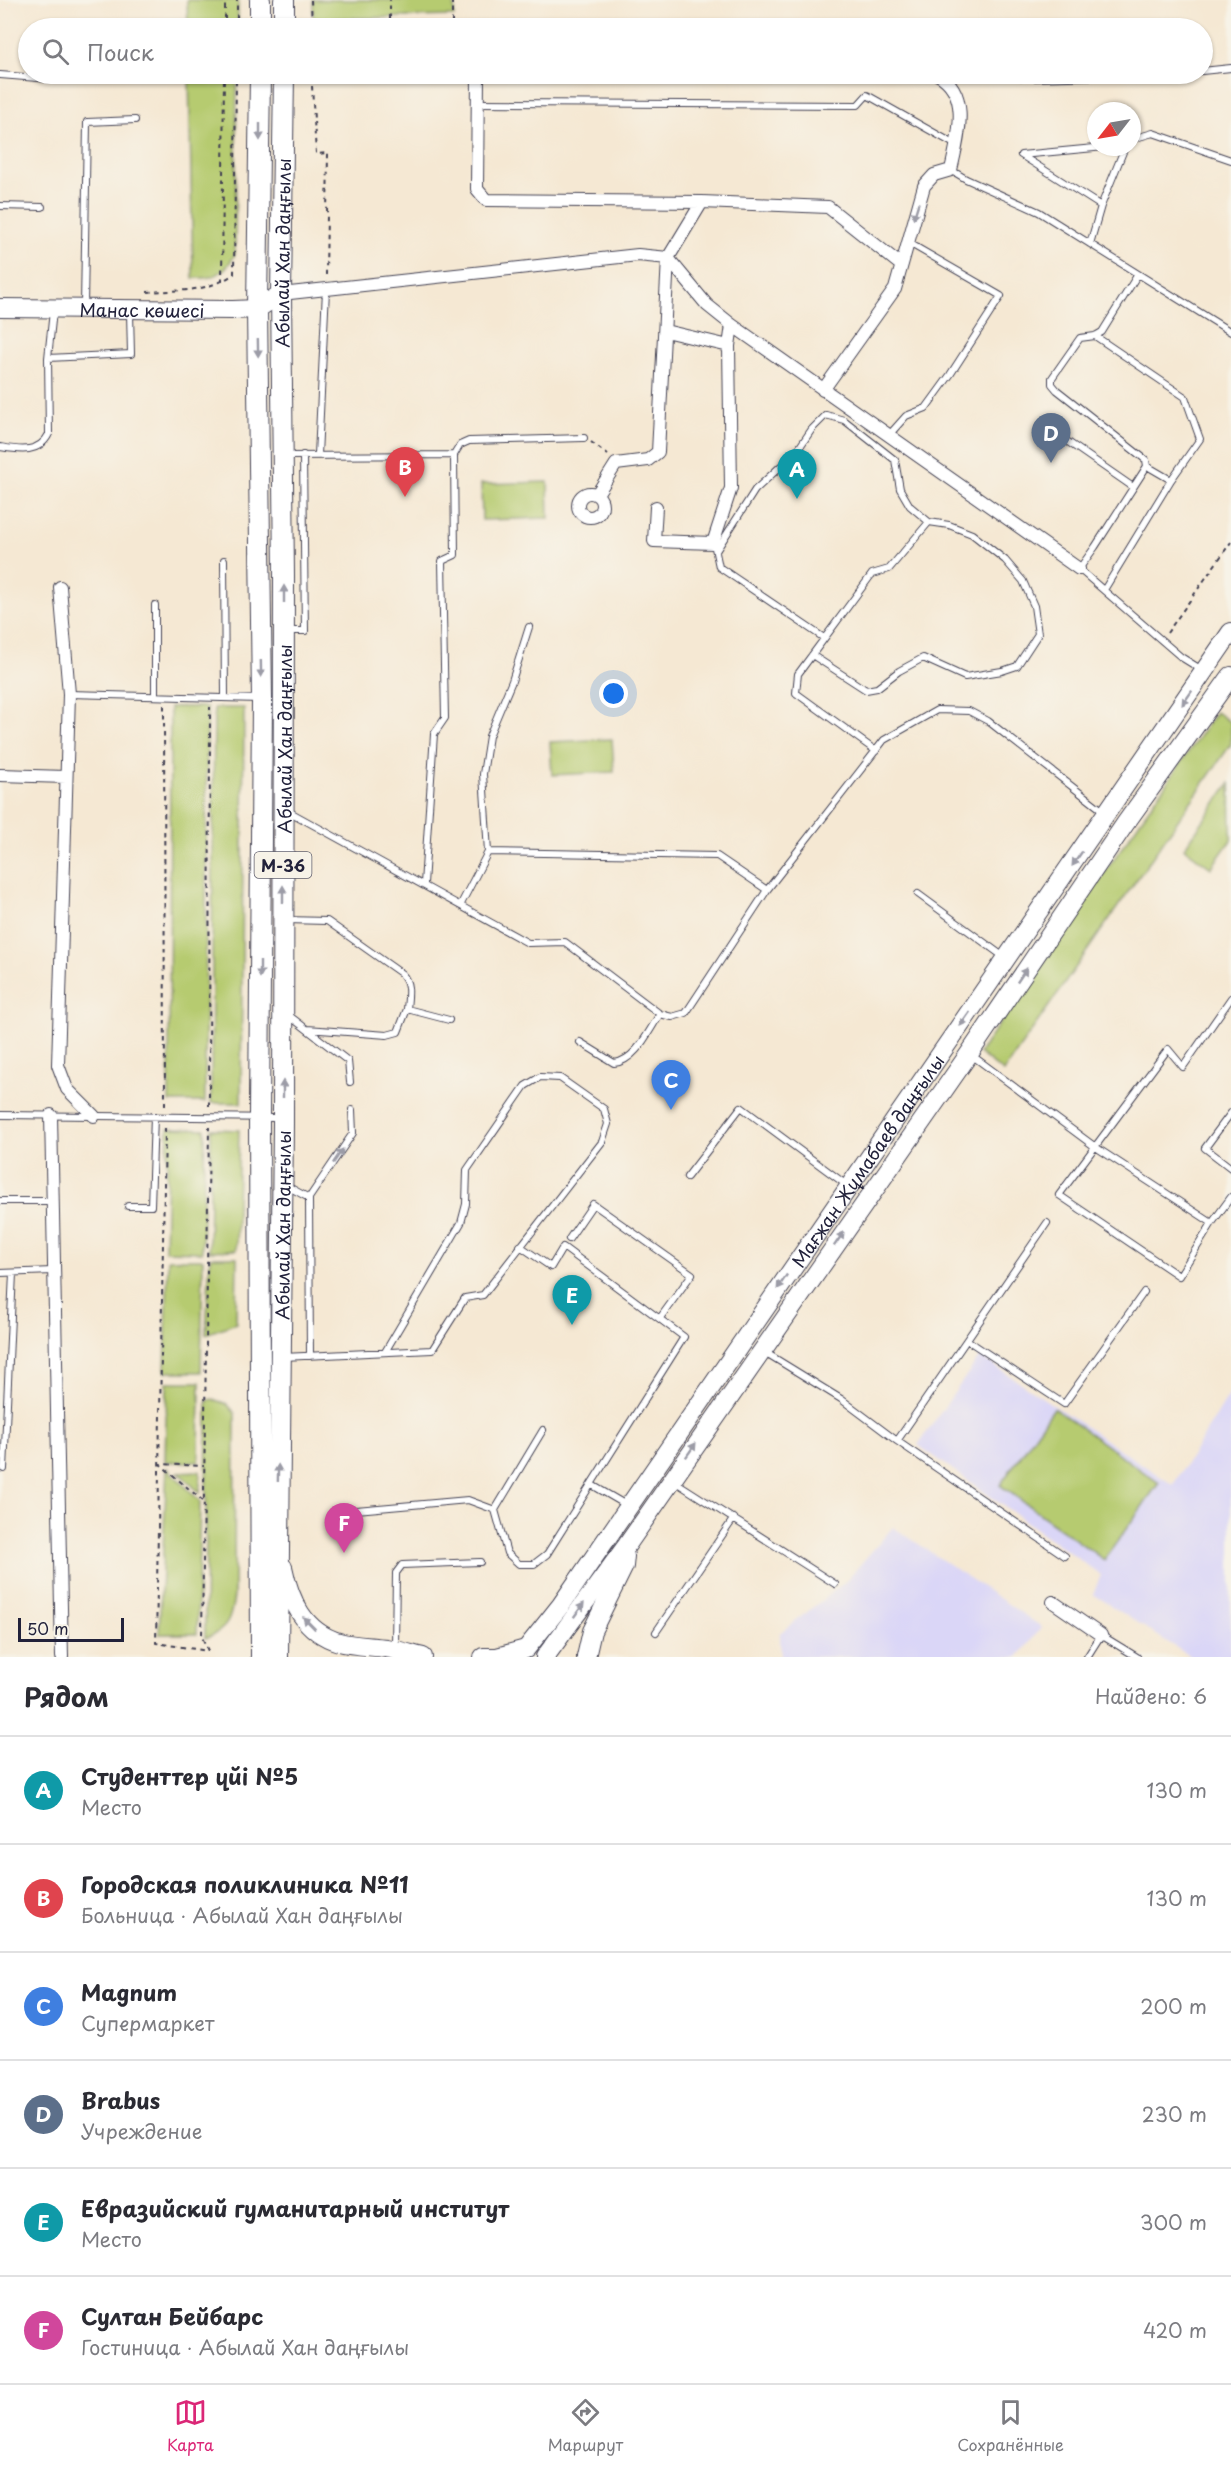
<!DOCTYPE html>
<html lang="ru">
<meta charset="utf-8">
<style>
body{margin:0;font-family:"Playpen Sans",sans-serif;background:#f7f7f7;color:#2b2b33}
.compass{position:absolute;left:1087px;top:102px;width:54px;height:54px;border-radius:50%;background:#fff;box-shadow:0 2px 4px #0004;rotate:239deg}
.scale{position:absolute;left:18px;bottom:15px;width:106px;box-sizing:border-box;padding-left:6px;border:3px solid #22223b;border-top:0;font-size:16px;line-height:21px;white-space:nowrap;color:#22223b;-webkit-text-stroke:4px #f7f3e8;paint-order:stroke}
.you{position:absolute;left:614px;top:694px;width:21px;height:21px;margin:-15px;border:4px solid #fff;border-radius:50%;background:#1a73e8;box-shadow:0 0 0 9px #1a73e833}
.badge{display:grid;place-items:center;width:39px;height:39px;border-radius:50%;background:#db2777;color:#fff;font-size:20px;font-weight:700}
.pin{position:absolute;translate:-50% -50px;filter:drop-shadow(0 2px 3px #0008)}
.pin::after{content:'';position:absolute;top:32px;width:21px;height:18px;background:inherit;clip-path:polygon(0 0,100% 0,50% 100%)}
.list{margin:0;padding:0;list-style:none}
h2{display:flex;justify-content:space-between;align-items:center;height:78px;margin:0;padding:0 24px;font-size:26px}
h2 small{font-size:20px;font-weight:400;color:#7c7c81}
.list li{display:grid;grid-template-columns:39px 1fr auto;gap:18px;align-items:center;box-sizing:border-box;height:108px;padding:0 24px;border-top:2px solid #e1e1e2}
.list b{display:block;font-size:22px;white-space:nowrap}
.list p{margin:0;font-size:20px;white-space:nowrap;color:#7c7c81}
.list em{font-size:20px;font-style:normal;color:#7c7c81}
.icon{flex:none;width:33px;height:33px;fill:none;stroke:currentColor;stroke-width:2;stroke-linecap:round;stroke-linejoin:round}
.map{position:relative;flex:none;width:1231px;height:1657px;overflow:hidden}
.search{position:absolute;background:#fff;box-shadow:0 2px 4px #0004;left:18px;right:18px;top:18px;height:66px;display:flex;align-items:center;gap:15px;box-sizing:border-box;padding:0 21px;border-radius:33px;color:#7c7c81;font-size:22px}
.sheet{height:726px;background:#fff}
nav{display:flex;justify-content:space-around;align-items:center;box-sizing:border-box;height:84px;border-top:2px solid #e1e1e2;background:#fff;font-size:16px;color:#7c7c81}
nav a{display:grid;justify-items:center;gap:3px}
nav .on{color:#db2777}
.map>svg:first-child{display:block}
.built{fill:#dad6f7}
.green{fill:#b6cb70;stroke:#6c7656;stroke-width:1.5}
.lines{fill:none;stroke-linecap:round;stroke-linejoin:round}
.lane-casing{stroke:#424052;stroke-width:8}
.street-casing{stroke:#424052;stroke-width:14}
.secondary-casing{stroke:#424052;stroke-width:20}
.primary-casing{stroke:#424052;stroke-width:22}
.path{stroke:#424052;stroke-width:2;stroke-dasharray:4.5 4.5;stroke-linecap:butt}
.lane{stroke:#fff;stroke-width:6}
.street{stroke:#fff;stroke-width:12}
.secondary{stroke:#fff;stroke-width:18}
.primary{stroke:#fff;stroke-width:20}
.oneway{fill:#9c9ca7}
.labels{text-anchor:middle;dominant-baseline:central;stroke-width:5;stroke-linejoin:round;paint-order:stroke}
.shield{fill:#f7f3e8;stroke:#62616f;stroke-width:1.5}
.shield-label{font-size:16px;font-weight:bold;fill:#22223b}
.street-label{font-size:18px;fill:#22223b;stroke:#f7f3e8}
</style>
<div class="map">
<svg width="1231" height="1657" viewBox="0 0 1231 1657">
<rect width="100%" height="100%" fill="#f7f3e8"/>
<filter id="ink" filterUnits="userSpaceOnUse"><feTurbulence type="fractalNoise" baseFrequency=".0167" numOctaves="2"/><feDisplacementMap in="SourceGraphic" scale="12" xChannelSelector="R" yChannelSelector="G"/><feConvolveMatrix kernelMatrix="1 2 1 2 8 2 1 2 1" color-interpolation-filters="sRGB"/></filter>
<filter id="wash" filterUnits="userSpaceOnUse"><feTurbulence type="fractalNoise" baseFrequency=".008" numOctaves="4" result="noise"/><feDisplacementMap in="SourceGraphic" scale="24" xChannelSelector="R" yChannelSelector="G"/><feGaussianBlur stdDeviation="1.35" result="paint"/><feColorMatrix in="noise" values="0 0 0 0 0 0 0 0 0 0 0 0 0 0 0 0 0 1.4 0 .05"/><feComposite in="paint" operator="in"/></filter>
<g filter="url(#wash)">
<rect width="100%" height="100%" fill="#f5e8d3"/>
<path class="built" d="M 980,1356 L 1173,1485 L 1231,1392 L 1231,1657 L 1191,1657 L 1093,1594 L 1101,1575 L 918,1445 Z
M 893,1527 L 1042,1627 L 1018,1657 L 781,1657 L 780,1633 L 844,1583 Z"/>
<path class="green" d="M 187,0 L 238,0 L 238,28 L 188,28 Z
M 313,0 L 454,0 L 454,16 L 313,19 Z
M 189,74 L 237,74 L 235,254 C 226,273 213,280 193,278 Z
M 548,482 L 549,518 L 482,520 L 481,484 Z
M 170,707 L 207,707 L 205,1102 L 169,1102 Z
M 214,708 L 244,708 L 241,1103 L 211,1103 Z
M 1216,712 L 1231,723 L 1231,744 L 1003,1072 L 979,1053 Z
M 612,739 L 614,772 L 552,775 L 550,742 Z
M 1230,783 L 1231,840 L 1211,868 L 1184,848 Z
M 168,1128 L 205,1129 L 202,1252 L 165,1251 Z
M 211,1129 L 239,1130 L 236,1250 L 209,1251 Z
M 210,1257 L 237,1257 L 236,1323 L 206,1334 Z
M 168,1259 L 203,1259 L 201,1372 L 165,1372 Z
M 167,1382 L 200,1382 L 199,1462 L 165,1462 Z
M 212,1399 L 227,1404 L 235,1413 L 234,1596 C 231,1618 229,1630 205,1638 L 207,1401 Z
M 1054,1408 L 1159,1483 L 1104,1560 L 1000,1485 Z
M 167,1468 L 200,1501 L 197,1634 L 159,1634 Z
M 200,1471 L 200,1493 L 178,1472 Z"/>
</g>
<g filter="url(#ink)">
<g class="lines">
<g class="lane-casing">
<path id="lane" d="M 1202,71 L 1231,68
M 983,74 L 1032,78 L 1178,74
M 0,75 L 63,80
M 949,80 L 961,74
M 478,103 L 858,105 L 867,95 L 956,145
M 1132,139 L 1153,133 L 1231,160
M 951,170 L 966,179 L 1039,212 L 1231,332
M 0,206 L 42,207
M 1101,206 L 1021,155 L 1105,147
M 1090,244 L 1101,206 L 1125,147
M 1138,274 L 1102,332 L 1095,336 L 1080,338 L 1052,378 L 1052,384 L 1057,390 L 1146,460 L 1147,466 L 1095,547 L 1079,569 L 1181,657 L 1202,670
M 84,307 L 87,122 L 135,120
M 1095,336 L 1185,397 L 1200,439 L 1171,480 L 1147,466
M 48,358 L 131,354 L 130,312
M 1045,426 L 1133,487
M 889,435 L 906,416 L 926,408 L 950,375 L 1001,296 L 909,243
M 0,447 C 19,450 39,454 49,434 L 48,358 L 53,311
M 318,455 L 326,290
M 454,455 L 460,445 L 469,441 L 584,438
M 287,456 L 454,455 L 455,555 L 442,561 L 445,718 L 434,734 L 424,884
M 715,548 L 719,567 L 824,638
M 716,551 L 755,490 L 797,451 L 812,429 L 826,415 L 844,420 L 895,460 L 900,489 L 910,506 L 929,522
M 224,560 L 225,698
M 1104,590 L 1171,480
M 287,631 L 305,631 L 303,455
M 812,655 L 866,690 L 877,688 L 899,671 L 923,658 L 965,677 L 1002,671 L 1017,666 L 1038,634 L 1034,606 L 1023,581 L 1005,560 L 972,534 L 949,525 L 929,522 L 889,569 L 872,574 L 858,593 L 798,674 L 796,693 L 876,751
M 69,694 L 260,699
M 155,696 L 155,605
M 288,811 L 528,943 L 565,942 L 660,1014 L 672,1017 L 686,1013 L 767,890 L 884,740 L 937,710 L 969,711 L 988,721 L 1106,813
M 488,852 L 483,774 L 489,736 L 512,681 L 529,627
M 918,894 L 1004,957
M 461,904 L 488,852 L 717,856 L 767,890
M 286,920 L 327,921 L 402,974 C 411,984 408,996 407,1009 L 449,1020
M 1231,998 L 1183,1067 L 1168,1049 L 1059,1195 L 1179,1276 L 1212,1223 L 1231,1197
M 287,1014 L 348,1061 L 350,1082
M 307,1029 L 387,1035 L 398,1032 L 407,1009
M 580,1042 L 614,1063 C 636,1061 649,1030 660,1014
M 970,1054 L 1094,1146 L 1212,1223
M 1231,1113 L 1205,1148 L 1231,1168
M 0,1115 L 279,1118
M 687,1177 L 741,1107 L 848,1186
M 285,1185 L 309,1198 L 310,1356
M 309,1198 L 353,1133 L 352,1110
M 0,1201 L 52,1201
M 128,1206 L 151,1206 L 154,1116
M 569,1239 L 593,1204 L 692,1274 L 660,1318
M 520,1246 L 551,1267 L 563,1247 L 684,1337 L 547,1554 L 534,1564 L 519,1564 L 507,1553 L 495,1510 L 543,1430
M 0,1273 L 53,1271
M 967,1340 L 1064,1404 L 1144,1292
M 763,1351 L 841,1399 L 897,1441 L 1047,1223
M 283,1357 L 432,1350 L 465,1298 L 483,1295 L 602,1142 L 608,1124 L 604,1109 L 560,1078 L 540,1077 L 525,1086 L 467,1170 L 466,1204 L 461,1223 L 385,1352
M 897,1441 L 1065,1556
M 4,1469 L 13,1273
M 674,1481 L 835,1584
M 592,1485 L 628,1506
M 334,1512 L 468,1500 L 495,1510
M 656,1632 L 734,1518
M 395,1647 L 396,1573 L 402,1565 L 480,1562
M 1087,1657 L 1101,1635 L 1137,1657"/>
</g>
<g class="street-casing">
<path id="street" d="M 478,74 L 477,189 L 486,200 L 702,202 L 828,207 L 901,265
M 281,294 L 638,255 L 668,258 L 707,305 L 732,325 L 1079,569
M 665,331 L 729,346
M 823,390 L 895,289 L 924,186 L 934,175 L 951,170 C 958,138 972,92 937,74
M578 505a12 12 0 1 1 24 0a12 12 0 1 1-24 0Z
M 597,494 L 616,464 L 648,460 L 658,452 L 668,258 L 702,202
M 656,507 L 654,541 L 713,543 L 731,488 L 729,346 L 732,325
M 60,587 L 69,694 L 58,1065 L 67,1089 L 94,1116
M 0,775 L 66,777
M 51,1115 L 62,1657
M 1053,1602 L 1101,1635"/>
</g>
<g class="secondary-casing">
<g id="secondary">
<path id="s1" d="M 0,308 L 233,310 L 257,309 L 281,294"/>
<path d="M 283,1567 C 290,1601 304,1632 339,1642 C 354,1646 371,1646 386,1648 C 398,1650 411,1654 423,1657"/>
<path id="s2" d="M 483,1657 L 497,1657 L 526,1649 L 561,1605 L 1231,632"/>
<path d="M 545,1657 L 627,1545 L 969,1054 L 1125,824 L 1231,676"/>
<path d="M 586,1657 L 592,1631 L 624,1566 L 625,1556"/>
</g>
</g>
<g class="primary-casing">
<g id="primary">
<path d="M 260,28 L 260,0"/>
<path d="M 284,28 L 284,0"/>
<path d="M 260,74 L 257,309 L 262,699 L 259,1117 L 261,1657"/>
<path id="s3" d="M 278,1657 L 283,1123 L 284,575 L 281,294 L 284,74"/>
</g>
</g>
<path class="path" d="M 311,0 L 312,28
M 302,26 L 452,26 L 452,0
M 225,28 L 225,0
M 237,28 L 237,0
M 390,28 L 390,0
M 312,86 L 316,154 L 328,153 L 326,275
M 222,282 L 224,74
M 147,292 C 179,290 206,293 234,274 L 236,74
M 591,442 L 608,455
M 1167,633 L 1231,542
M 164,705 L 165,1107
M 209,1106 L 210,707
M 165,1128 L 156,1643 L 208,1651
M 203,1501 L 160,1464 L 204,1466
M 208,1651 L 202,1637 L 209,1127"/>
<use href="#lane" class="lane"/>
<use href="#street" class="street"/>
<use href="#secondary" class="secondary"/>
<use href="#primary" class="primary"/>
</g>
<defs><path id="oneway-solid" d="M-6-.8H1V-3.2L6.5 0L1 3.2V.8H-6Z" transform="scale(1.5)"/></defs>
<g class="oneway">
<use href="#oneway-solid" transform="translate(260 132) rotate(90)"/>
<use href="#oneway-solid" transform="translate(916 211) rotate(107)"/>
<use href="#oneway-solid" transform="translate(258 348) rotate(89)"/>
<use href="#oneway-solid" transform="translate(284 594) rotate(-90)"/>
<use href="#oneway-solid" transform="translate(261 669) rotate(89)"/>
<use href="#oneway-solid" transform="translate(1187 698) rotate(125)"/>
<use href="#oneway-solid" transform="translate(1077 859) rotate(125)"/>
<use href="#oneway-solid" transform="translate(283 894) rotate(-90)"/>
<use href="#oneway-solid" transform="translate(260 969) rotate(90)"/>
<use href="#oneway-solid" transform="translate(1022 975) rotate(-56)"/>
<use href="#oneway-solid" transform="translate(965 1019) rotate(125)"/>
<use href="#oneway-solid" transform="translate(283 1089) rotate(-90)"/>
<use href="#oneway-solid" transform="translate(338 1156) rotate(-56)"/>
<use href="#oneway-solid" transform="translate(839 1239) rotate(-55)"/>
<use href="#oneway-solid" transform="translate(782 1282) rotate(124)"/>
<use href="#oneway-solid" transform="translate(691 1450) rotate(-55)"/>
<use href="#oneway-solid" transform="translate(278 1473) rotate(-89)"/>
<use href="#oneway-solid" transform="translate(579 1610) rotate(-54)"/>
<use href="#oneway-solid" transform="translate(309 1623) rotate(-135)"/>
</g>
</g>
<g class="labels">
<rect class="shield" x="254.5" y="852" width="57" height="26" rx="4.5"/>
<g class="shield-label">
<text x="283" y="865">M-36</text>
</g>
<g class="street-label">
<text stroke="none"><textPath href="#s3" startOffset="1404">Абылай Хан даңғылы</textPath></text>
<text stroke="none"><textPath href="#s1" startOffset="142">Манас көшесі</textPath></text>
<text stroke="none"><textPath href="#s3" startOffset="918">Абылай Хан даңғылы</textPath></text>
<text stroke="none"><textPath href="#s2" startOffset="640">Мағжан Жұмабаев даңғылы</textPath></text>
<text stroke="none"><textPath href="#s3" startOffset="432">Абылай Хан даңғылы</textPath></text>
</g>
</g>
</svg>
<svg class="compass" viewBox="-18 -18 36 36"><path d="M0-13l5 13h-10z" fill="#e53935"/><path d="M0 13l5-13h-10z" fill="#7c7c81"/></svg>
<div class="scale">50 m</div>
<div class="you"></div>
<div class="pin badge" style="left:797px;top:499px;background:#0f9aa8">A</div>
<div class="pin badge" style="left:405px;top:497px;background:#e0444e">B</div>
<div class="pin badge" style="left:671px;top:1110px;background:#3f7fe0">C</div>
<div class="pin badge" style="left:1051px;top:463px;background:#5c6f8a">D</div>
<div class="pin badge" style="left:572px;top:1325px;background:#0f9aa8">E</div>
<div class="pin badge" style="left:344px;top:1553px;background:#d1479c">F</div>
<div class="search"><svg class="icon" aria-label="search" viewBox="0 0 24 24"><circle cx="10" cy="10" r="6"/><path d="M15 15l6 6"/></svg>Поиск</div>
</div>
<section class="sheet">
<h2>Рядом<small>Найдено: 6</small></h2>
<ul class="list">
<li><span class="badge" style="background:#0f9aa8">A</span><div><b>Студенттер үйі №5</b><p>Место</p></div><em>130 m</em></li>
<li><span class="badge" style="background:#e0444e">B</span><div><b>Городская поликлиника №11</b><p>Больница · Абылай Хан даңғылы</p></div><em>130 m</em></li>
<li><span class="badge" style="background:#3f7fe0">C</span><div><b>Magnum</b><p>Супермаркет</p></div><em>200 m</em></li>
<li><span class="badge" style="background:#5c6f8a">D</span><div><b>Brabus</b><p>Учреждение</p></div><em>230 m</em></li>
<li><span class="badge" style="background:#0f9aa8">E</span><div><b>Евразийский гуманитарный институт</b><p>Место</p></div><em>300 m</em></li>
<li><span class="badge" style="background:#d1479c">F</span><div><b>Султан Бейбарс</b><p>Гостиница · Абылай Хан даңғылы</p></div><em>420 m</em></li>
</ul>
</section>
<nav>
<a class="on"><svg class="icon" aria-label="map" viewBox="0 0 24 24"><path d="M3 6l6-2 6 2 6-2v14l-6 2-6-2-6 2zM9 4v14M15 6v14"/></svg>Карта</a>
<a><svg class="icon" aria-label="directions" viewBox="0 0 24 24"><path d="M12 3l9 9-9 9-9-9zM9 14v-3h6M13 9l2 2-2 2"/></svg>Маршрут</a>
<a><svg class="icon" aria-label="saved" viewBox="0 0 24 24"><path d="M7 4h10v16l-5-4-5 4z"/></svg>Сохранённые</a>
</nav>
